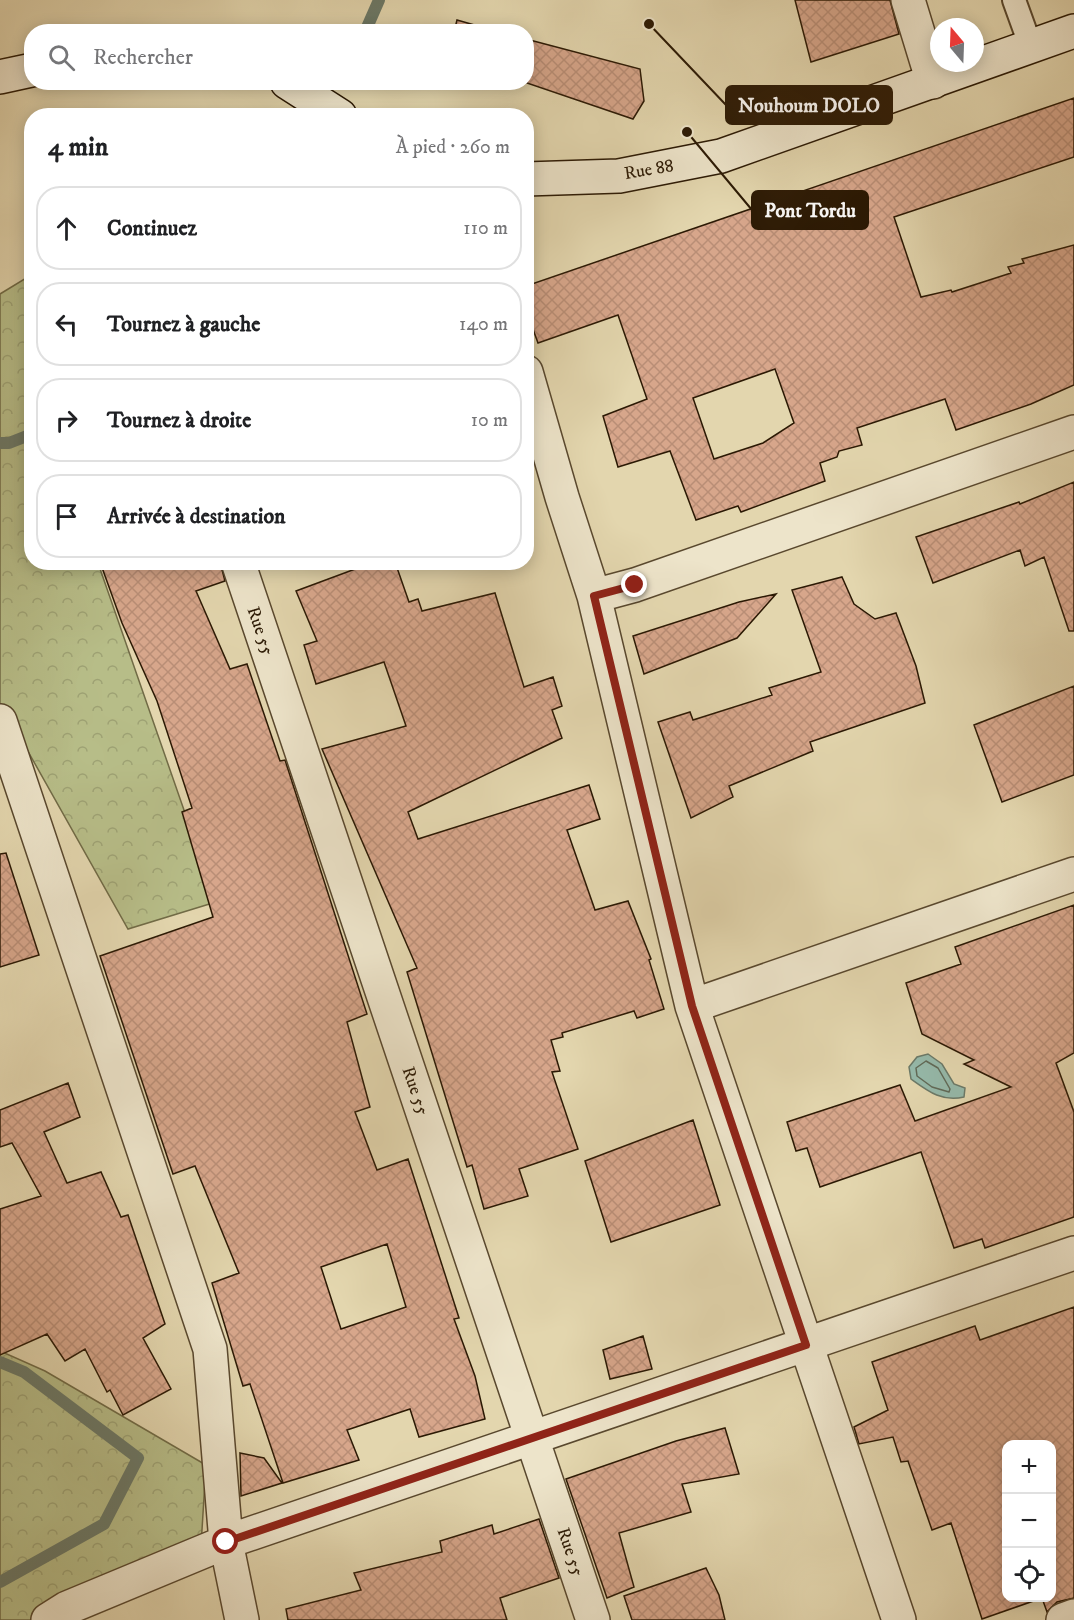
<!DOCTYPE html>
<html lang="fr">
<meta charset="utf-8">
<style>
body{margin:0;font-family:"IM FELL DW Pica",serif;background:#f6f6f6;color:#202124}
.controls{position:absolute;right:18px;bottom:18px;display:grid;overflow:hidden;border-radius:12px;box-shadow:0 3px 15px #0003}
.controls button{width:54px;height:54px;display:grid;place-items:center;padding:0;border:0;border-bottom:2px solid #e0e0e0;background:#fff;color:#202124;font:30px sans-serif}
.compass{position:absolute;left:930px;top:18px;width:54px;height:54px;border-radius:50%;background:#fff;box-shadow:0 3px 15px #0003;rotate:341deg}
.stop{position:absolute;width:18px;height:18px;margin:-14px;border:4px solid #8f2418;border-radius:50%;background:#fff}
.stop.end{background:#8f2418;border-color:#fff;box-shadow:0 2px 6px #0008}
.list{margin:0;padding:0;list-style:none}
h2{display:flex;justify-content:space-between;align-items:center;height:78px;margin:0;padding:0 24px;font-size:26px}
h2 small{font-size:20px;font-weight:400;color:#757577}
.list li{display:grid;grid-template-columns:39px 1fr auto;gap:18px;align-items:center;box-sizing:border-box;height:84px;margin:0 12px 12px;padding:0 12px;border:2px solid #e0e0e0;border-radius:24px}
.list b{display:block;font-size:22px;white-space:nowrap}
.list em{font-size:20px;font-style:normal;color:#757577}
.icon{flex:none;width:33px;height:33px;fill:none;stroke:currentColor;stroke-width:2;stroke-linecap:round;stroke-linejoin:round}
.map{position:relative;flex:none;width:1074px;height:1620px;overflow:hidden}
.search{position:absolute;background:#fff;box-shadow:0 3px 15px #0003;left:24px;top:24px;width:510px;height:66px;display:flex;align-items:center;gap:15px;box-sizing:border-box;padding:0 21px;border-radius:24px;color:#757577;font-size:22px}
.panel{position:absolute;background:#fff;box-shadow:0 3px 15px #0003;left:24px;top:108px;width:510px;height:462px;border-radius:24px}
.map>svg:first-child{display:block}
.forest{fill:url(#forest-crowns);stroke:#716b46;stroke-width:1.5}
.water{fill:#95b9aa;stroke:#6b7968;stroke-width:1.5}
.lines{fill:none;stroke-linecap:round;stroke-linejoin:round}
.shore{stroke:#606957;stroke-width:1.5}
.stream{stroke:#6b7968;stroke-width:12}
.building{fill:url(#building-cross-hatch);stroke:#2b1904;stroke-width:1.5;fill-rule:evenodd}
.service-casing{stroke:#59482e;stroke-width:26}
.minor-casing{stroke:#59482e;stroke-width:36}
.secondary-casing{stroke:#2b1904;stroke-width:36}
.service{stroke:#ede4ca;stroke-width:22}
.minor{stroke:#ede4ca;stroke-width:33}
.secondary{stroke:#ede4ca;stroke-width:33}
.route{stroke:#8f2418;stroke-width:8}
.labels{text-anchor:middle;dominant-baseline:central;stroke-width:6;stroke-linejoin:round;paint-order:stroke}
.street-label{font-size:18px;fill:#2b1904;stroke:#ede4ca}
.leader{fill:none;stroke:#2b1904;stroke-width:2}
.callout-dot{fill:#2b1904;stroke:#ede4ca;stroke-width:2}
.callout{fill:#2b1904;stroke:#2b1904;stroke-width:2}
.callout-label{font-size:20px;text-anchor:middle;font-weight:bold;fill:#fff}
</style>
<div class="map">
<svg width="1074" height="1620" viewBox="0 0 1074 1620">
<defs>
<pattern id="forest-crowns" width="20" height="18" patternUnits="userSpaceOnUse" patternTransform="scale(1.5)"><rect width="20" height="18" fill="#b7bd88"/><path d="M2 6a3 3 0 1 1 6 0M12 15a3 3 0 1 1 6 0" fill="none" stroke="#9ea274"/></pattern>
<pattern id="building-cross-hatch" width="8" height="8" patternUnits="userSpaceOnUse" patternTransform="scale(1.5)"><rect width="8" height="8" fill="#d7a68b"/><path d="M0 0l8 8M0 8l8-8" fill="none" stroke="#b98e76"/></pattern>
</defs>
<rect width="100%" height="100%" fill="#e3d6ae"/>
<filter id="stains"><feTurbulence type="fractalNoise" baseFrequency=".00333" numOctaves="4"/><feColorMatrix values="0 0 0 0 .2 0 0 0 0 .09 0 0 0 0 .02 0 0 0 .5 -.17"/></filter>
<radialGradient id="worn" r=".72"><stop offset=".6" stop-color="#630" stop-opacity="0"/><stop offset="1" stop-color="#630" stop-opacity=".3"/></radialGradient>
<path class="forest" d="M 31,275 L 32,562 L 98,563 L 216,902 L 128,929 L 21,739 L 0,722 L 0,294 Z
M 0,1351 L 45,1371 L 206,1465 L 200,1562 L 81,1620 L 0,1620 Z"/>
<path class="water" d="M 928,1054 L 942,1064 L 954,1084 L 965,1088 L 964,1097 C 942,1102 929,1092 911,1079 L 909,1067 L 917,1057 Z"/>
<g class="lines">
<path class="shore" d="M 926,1061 L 938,1068 L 950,1089 L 949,1092 L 932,1087 L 917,1076 L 916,1068 Z"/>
<path class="stream" d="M 365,32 L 379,0
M 302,116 L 327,82
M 0,443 L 9,443 L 32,434
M 0,1362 L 24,1372 L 138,1458 L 104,1524 L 0,1582"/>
</g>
<path class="building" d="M 795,0 L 890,0 L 899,34 L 811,62 Z
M 457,20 L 499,32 L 454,32 Z
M 526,39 L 640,69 L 644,101 L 633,119 L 524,82 Z
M 1074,98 L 1074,157 L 894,217 L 921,297 L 951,290 L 952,292 L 1011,273 L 1008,267 L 1024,263 L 1022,259 L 1074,245 L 1074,385 L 1031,404 L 956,430 L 945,399 L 857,428 L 862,445 L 839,451 L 837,457 L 820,463 L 825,481 L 741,512 L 738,506 L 696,520 L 670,451 L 618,467 L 603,416 L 647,399 L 618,315 L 538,343 L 526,310 L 526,286 ZM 775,369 L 794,423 L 763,443 L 714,459 L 693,398 Z
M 1074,482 L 1074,631 L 1069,631 L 1044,557 L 1025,566 L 1020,550 L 933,583 L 916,537 L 1019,502 L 1020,504 Z
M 100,562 L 220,562 L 225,581 L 196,591 L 230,669 L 247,664 L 280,761 L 285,760 L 367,1014 L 347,1022 L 370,1107 L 355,1112 L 377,1170 L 408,1159 L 459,1318 L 454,1319 L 475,1376 L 485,1419 L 419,1437 L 410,1409 L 347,1430 L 359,1460 L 283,1483 L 250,1384 L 243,1386 L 212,1283 L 239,1273 L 195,1166 L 173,1174 L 100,956 L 213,917 L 182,812 L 192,808 L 157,701 L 122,623 ZM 387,1244 L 406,1307 L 341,1329 L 321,1267 Z
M 374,562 L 395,562 L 409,602 L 418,599 L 422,611 L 495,593 L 524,687 L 553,677 L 562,706 L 552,710 L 562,738 L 408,812 L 418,839 L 589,785 L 600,819 L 567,830 L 595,910 L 628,901 L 651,959 L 649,960 L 664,1009 L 637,1018 L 634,1011 L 562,1033 L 563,1037 L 551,1040 L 560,1071 L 552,1072 L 578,1149 L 519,1169 L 528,1196 L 484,1209 L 472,1165 L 467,1167 L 407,972 L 417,968 L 322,749 L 406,726 L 384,662 L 316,684 L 304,645 L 317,641 L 296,591 Z
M 842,577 L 854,604 L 875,619 L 896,613 L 916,666 L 925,703 L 810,742 L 813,751 L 729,786 L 733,797 L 691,818 L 658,722 L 690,712 L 693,720 L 772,695 L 769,688 L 821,672 L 792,590 Z
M 776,594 L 737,638 L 644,674 L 633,636 L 739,602 Z
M 1074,686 L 1074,775 L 1002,802 L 974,725 Z
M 6,853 L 39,955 L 0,967 L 0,854 Z
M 1074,905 L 1074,1053 L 1056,1063 L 1074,1112 L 1074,1217 L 985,1248 L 982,1239 L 954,1248 L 921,1152 L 820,1187 L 807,1148 L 796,1151 L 787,1122 L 900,1085 L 915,1121 L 1011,1087 L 964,1064 L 974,1060 L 922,1034 L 906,983 L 961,964 L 955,947 Z
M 68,1083 L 80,1117 L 44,1132 L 67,1183 L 101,1172 L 121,1217 L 128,1215 L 165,1324 L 143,1338 L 171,1389 L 123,1415 L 110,1390 L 107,1392 L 85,1349 L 65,1361 L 47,1334 L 0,1355 L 0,1209 L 41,1196 L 12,1143 L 0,1147 L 0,1110 Z
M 693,1120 L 720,1205 L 611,1242 L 585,1161 Z
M 1074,1307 L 1074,1598 L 1057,1602 L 1047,1612 L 1042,1598 L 982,1619 L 951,1523 L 932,1530 L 908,1461 L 901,1462 L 893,1437 L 859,1444 L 854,1427 L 888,1410 L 872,1362 L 975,1326 L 980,1340 ZM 1006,1444 L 1052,1444 L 1052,1598 L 1006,1598 Z
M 643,1336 L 652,1369 L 610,1379 L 603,1350 Z
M 725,1428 L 739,1474 L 682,1484 L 691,1512 L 619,1533 L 634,1587 L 607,1598 L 566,1479 L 676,1441 Z
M 240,1453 L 264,1458 L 282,1483 L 241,1496 Z
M 539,1519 L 559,1578 L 500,1598 L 507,1620 L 288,1620 L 286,1609 L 361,1590 L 354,1573 L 442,1552 L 440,1541 L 492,1525 L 494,1534 Z
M 706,1568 L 719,1595 L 725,1620 L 632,1620 L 624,1596 Z"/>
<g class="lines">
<g class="service-casing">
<path id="service" d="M 1014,0 L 1031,47"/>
</g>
<g class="minor-casing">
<path id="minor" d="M 908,0 L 933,82
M 526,372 L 562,497 L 594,596 L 692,1006 L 899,1620
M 238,562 L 593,1620
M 594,596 L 635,585 L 1074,432
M 0,721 L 210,1349 L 226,1542 L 242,1620
M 692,1006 L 1074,874
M 48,1620 L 67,1608 L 226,1542 L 1074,1253
M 1063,1620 L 1074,1616"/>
</g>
<g class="secondary-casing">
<path id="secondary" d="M 0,77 L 32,70
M 287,82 L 340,116
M 526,179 L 619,176 L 721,156 L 1074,31"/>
</g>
<use href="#service" class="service"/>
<use href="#minor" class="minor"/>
<use href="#secondary" class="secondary"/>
</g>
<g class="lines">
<path class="route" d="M 226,1542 L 806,1345 L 692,1006 L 594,596 L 635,585"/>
</g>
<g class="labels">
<g class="street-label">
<text transform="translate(649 170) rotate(-10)">Rue 88</text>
<text transform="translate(260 631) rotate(71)">Rue 55</text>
<text transform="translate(415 1091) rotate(71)">Rue 55</text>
<text transform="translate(570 1552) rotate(71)">Rue 55</text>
</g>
</g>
<path class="leader" d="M649 24L726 105M687 132L752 210"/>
<g class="callout-dot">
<circle cx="649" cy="24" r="6"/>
<circle cx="687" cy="132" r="6"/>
</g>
<g class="callout">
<rect x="726" y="86" width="166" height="38" rx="6"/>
<rect x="752" y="191" width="116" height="38" rx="6"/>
</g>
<g class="callout-label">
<text x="809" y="112">Nouhoum DOLO</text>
<text x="810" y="217">Pont Tordu</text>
</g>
<rect width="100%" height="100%" filter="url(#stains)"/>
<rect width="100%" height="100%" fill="url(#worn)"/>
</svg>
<div class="controls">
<button>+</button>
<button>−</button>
<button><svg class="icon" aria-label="locate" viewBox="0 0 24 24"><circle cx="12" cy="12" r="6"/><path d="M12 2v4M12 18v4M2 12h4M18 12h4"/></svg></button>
</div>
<svg class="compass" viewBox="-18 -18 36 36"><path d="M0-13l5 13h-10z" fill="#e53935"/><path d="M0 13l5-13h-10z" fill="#757577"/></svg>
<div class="stop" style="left:226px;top:1542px"></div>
<div class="stop end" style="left:635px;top:585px"></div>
<div class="search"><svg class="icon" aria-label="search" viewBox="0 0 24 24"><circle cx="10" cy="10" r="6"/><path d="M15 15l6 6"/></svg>Rechercher</div>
<section class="panel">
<h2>4 min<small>À pied · 260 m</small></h2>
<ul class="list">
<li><svg class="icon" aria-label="ahead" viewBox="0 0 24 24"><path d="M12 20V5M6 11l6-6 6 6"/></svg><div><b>Continuez</b></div><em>110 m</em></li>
<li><svg class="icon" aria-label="left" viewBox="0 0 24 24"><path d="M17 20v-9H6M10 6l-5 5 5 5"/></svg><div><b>Tournez à gauche</b></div><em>140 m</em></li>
<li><svg class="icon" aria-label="right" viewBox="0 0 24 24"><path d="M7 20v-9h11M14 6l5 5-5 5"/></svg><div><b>Tournez à droite</b></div><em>10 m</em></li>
<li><svg class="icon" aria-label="arrive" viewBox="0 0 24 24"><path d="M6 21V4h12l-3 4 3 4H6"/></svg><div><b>Arrivée à destination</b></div></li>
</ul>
</section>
</div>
